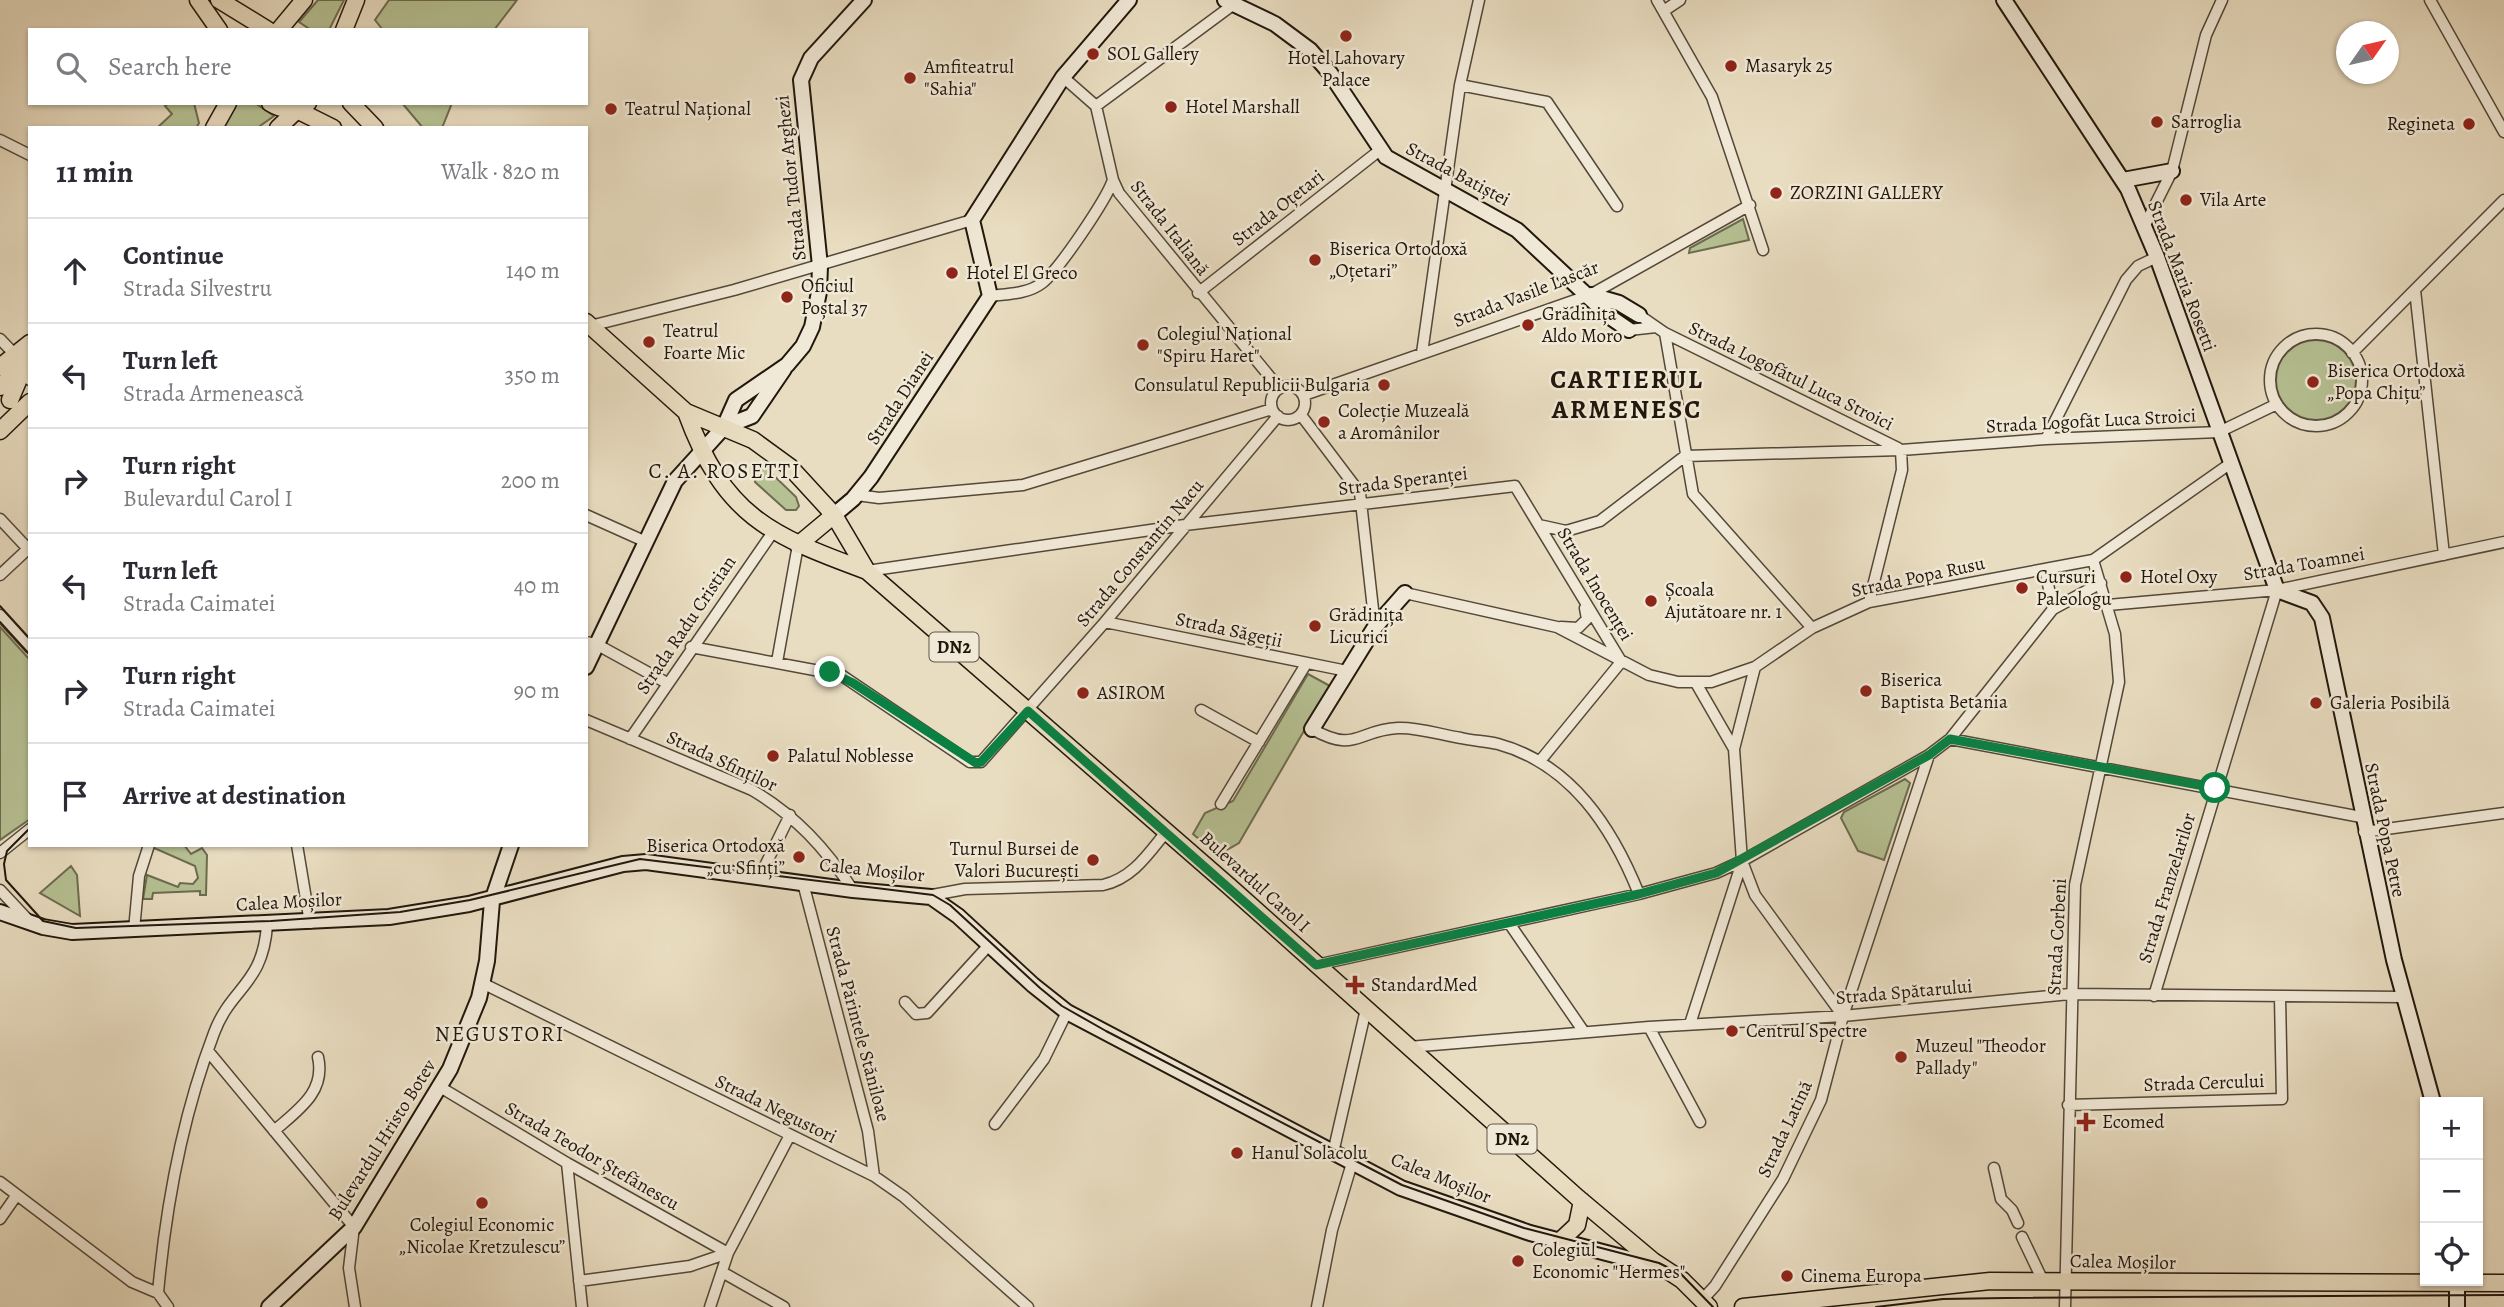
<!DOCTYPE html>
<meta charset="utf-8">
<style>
body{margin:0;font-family:Alegreya,serif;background:#f7f7f7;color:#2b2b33}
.controls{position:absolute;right:21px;bottom:21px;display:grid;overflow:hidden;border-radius:0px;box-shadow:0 2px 5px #0004}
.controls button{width:63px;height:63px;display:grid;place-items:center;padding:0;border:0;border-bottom:2px solid #e1e1e2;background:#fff;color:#2b2b33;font:35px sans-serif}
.compass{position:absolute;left:2336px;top:21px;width:63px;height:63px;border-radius:50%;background:#fff;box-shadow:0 2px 5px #0004;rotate:56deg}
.stop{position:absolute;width:21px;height:21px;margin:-16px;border:5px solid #0b8043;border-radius:50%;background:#fff}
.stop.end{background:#0b8043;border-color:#fff;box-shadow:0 2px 7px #0008}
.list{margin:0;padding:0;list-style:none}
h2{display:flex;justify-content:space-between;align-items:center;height:91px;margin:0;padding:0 28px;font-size:30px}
h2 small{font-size:23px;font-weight:400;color:#7c7c81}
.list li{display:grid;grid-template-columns:46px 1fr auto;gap:21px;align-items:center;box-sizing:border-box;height:105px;padding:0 28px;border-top:2px solid #e1e1e2}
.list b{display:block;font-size:26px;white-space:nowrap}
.list p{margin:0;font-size:23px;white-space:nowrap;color:#7c7c81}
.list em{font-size:23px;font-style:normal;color:#7c7c81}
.icon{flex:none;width:38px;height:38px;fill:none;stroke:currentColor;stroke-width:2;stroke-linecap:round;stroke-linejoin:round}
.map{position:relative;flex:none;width:2504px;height:1307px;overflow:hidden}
.search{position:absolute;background:#fff;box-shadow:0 2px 5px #0004;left:28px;top:28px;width:560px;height:77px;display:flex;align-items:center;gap:18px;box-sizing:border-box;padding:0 24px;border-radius:0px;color:#7c7c81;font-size:26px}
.panel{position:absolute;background:#fff;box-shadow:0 2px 5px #0004;left:28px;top:126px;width:560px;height:721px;border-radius:0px}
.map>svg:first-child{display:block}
.green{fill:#b6c193;stroke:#6c6c50;stroke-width:2}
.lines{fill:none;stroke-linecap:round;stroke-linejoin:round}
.street-casing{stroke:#534839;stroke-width:13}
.secondary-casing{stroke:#21170c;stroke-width:18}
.primary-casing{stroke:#21170c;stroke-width:19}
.street{stroke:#f1e9d7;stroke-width:10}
.secondary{stroke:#f1e9d7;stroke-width:14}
.primary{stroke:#e9ddc1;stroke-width:16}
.tram{stroke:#21170c;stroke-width:2}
.route{stroke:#0b8043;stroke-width:9}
.poi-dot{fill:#8f2418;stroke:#f1e9d7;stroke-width:2.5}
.labels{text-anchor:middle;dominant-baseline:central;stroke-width:5;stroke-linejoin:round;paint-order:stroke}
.shield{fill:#f1e9d7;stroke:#5f5649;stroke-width:2}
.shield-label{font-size:18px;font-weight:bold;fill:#21170c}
.poi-label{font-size:19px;fill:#21170c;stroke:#f1e9d7;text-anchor:start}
.street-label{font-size:19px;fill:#21170c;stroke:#f1e9d7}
.neighbourhood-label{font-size:21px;letter-spacing:2px;fill:#21170c;stroke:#f1e9d7}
.district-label{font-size:26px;font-weight:bold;letter-spacing:2px;fill:#21170c;stroke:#f1e9d7}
</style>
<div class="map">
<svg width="2504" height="1307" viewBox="0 0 2504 1307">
<rect width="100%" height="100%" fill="#e9ddc1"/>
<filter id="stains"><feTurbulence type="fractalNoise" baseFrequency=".00286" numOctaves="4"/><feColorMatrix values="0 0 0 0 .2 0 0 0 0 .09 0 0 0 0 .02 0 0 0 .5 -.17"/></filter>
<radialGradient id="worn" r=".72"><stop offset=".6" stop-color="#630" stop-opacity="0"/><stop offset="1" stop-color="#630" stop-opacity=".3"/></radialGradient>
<path class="green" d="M 318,0 L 344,0 L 329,30 L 311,30 L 299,22 Z
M 389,0 L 517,0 L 494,30 L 383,30 L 375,20 Z
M 169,103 L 194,103 L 199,123 L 196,128 L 157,128 L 172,114 L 165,106 Z
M 236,103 L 255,103 L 274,116 L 257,128 L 222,128 Z
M 402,103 L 452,103 L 442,128 L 423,128 Z
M 1743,219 L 1749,240 L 1689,253 L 1690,248 Z
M2276 380a40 40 0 1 1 80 0a40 40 0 1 1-80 0Z
M 761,469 L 767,469 L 796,497 L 799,506 L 796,510 L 786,510 L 755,482 L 756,472 Z
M 0,627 L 30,660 L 30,819 L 0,840 Z
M 1308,674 L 1330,686 L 1239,843 L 1218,855 L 1193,834 L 1205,813 L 1233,801 Z
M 1905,779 L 1910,783 L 1884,860 L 1858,851 L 1841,818 L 1844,812 Z
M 155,845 L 184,845 L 191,854 L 202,848 L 207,855 L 206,895 L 200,895 L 200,891 L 153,893 L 152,899 L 143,899 L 147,875 L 178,887 L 180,883 L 193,884 L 198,878 L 195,866 L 154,848 Z
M 71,866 L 77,875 L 80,916 L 40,893 Z"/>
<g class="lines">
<g class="street-casing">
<path id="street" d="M 1657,0 L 1712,97 L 1763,250
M 2430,0 L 2504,132
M 1665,10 L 1680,0
M 1063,77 L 1096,106 L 1113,180 L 1119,193 L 1279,388
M 1460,85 L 1547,102 L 1617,206
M 1096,106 L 1234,4
M 0,140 L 30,155
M 2144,227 L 2172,171 L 2206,35 L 2222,0
M 2415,290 L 2444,555
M 1198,293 L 1380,150
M 990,296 C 1007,294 1028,294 1042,283 C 1059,270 1106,200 1113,180
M 1639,315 L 1665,333 L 1898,448
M 590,326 L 734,290 L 972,220
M 1629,330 L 1656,327
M 1665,333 L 1693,494 L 1812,628
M2270 380a46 46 0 1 1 92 0a46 46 0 1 1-92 0Z
M 0,339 L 23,363 L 30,380
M 1422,353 L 1460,85 L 1479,0
M 2352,353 L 2504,200
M1271 403a17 17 0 1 1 34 0a17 17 0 1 1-34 0Z
M 1304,395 L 1590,295 L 1750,205
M 1301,415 L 1360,493 L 1375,627
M 2046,439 L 2126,280 L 2138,266 L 2157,257
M 857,495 L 879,498 L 1023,485 L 1272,409
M 586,515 L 644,541
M 0,519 L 30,551
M 1539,525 L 1566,531 L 1600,521 L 1685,456 L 1901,450 L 2046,439 L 2219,432 L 2277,404
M 2045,569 L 2053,609
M 867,571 L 1185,525 L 1515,486 L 1621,661
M 0,575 L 30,547
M 1405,593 L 1557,627 L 1649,675 L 1678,682 L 1711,682 L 1755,667 L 1812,628 L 1869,602 L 2093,560 L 2231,463
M 1869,602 L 1902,470 L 1901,450
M 2108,605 L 2277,590 L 2504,542
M 0,615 L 30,648
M 1105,622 L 1347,671
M 1561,627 L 1578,628 L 1587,619 L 1585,608
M 586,642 L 596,644 L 667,683
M 691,647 L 841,675 L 970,762 L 981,762 L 1105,622 L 1278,416
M 777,662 L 798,545
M 1755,667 L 1734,749 L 1742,861 L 1755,895 L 1843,1016
M 1696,683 L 1734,749
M 1201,710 L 1259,742
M 586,720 L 752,790 C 796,816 825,848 853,890
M 1312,729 C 1356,754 1357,730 1398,728 C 1418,727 1441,735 1461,738 C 1473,741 1486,741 1498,744 C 1571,764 1612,827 1639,894
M 630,739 L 773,532
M 1950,739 L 2361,817
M 1540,761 L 1621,662
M 1221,804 L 1306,664
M 2364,832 L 2504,813
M 297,845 L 310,923
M 0,853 L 30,829
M 759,878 L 790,815
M 803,883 L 868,1131 L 874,1176
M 0,890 L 29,921
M 927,896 L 965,889 L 1103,885 C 1133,878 1148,854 1166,832
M 1509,923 L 1584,1032
M 134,930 L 139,876 L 149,845
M 1316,965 L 1639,894 L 1716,873 L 1742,861 L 1929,755 L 1950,739 L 2053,609 L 2101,583
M 482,983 L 874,1176 L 904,1197 L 1028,1307
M 2154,996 L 2277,590
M 905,1002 L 916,1014 L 927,1013 L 989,945
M 1690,1024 L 1742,862
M 1649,1027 L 1700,1122
M 1409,1047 L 1649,1027 L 1843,1016 L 2070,994 L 2402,997
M 208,1051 L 354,1227 L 349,1268 L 355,1307
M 440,1087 L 567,1163 L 728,1253
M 2068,1105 L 2282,1099 L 2280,997
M 995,1124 L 1044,1059 L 1067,1012
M 274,1131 C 298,1110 326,1092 318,1057
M 1333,1153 L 1366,1009
M 567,1163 L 582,1307
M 1994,1168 L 2001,1199 L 2012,1210 L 2018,1223
M 0,1182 L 132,1282 L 158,1293
M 0,1219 L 16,1196
M 2022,1237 L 2043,1281
M 722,1272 L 784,1307
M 579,1281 L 690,1266 L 728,1253
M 1702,1300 L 1715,1286 L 1783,1179 L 1821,1100 L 1843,1016 L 1929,755
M 168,1307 L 158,1293 C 166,1204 182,1117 214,1033 C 231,987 263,985 267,925
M 710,1307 L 728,1253 L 790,1135
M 1317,1307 L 1332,1230 L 1352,1163
M 2065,1307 L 2075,885 L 2119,682 L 2115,634 L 2093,560"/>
</g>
<g class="secondary-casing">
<path id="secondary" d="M 1225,0 L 1275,24 L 1310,50 L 1330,73 L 1386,157 L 1517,230 L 1610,317 L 1629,330
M 2004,0 L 2128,189 L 2157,257 L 2277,590 L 2312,603 L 2322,618 L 2394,960 L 2433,1102
M 2123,180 L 2172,171
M 1591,295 L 1619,303 L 1639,315
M 724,427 L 752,416 L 784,369
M 834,515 L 853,499 L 871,477 L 990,296 L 972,220 L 1063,77 L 1129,0
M 586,667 L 675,481 L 724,427 L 736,400 L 787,365 L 803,346 L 812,327 L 819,292 L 820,266 L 801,80 L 811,58 L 864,0
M 1312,729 L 1375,627 L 1405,593
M 0,912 L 43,927 L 72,932 L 389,917 L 469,904 L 623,864 L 646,862 L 853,890 L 931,897 L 958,916 L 1033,985 L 1067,1012 L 1401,1188 L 1530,1233 L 1660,1267
M 269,1307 L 354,1227 L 450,1069 L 479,998 L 487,961 L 492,901 L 511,845
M 2457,1307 L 2457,1281"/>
</g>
<g class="primary-casing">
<path id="primary" d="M 198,0 L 219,30
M 219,0 L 268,30
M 279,30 L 304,0
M 344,30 L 356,0
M 270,103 C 283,111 295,112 308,103
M 351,103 L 375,128
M 297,110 L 333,128
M 214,128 L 228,103
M 278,128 L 297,110
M 586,322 L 686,412 L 753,440 L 790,467 L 834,515 L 867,571 L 1230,887 L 1578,1198 L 1653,1261 L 1682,1280 L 1709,1307
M 0,367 L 30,343
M 0,387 L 19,368
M 10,400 L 30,353
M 686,412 C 724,516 769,535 867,571
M 0,431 L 30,402
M 798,545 L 834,515
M 1560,1241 L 1577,1225 L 1582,1201
M 1743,1307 L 1990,1281 L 2504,1283"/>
</g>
<use href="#street" class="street"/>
<use href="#secondary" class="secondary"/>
<use href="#primary" class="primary"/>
<path class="tram" d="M 0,606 L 30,639
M 0,622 L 30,655
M 30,828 L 7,851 L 4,864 L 6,880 L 43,921 L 76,928 L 271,921 L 400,912 L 470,900 L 640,859 L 933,895 L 950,905 L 1040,988 L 1062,1006 L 1106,1031 L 1402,1185 L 1524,1228 L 1659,1263 L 1681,1274 L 1713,1307
M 1876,1307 L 1943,1299 L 2005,1298 L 2504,1295"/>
</g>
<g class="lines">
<path class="route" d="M 830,672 L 853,683 L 976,763 L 981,762 L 1028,711 L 1316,965 L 1639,894 L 1716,873 L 1929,755 L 1950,739 L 2215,788"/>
</g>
<g class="poi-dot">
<circle cx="1346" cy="36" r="7"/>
<circle cx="1093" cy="54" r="7"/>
<circle cx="1731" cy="66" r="7"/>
<circle cx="910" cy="78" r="7"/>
<circle cx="1171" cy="107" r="7"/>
<circle cx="611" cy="109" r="7"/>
<circle cx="2157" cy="122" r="7"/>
<circle cx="2469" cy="124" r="7"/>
<circle cx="1776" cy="193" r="7"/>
<circle cx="2186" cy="200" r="7"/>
<circle cx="1315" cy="260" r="7"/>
<circle cx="952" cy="273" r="7"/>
<circle cx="787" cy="297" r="7"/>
<circle cx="1528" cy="325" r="7"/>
<circle cx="649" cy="342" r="7"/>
<circle cx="1143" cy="345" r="7"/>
<circle cx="2313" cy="382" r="7"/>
<circle cx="1384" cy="385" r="7"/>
<circle cx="1324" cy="422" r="7"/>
<circle cx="2126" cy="577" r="7"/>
<circle cx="2022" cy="588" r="7"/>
<circle cx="1651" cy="601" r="7"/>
<circle cx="1315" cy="626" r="7"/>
<circle cx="1866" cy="691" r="7"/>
<circle cx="1083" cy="693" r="7"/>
<circle cx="2316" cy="703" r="7"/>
<circle cx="773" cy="756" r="7"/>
<circle cx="799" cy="857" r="7"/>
<circle cx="1093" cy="860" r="7"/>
<path d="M1351.5 974.5h7v7h7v7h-7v7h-7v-7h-7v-7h7z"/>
<circle cx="1732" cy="1031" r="7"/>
<circle cx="1901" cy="1057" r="7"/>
<path d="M2082.5 1111.5h7v7h7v7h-7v7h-7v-7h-7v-7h7z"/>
<circle cx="1237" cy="1153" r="7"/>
<circle cx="482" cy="1203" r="7"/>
<circle cx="1518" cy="1261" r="7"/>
<circle cx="1787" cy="1276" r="7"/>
</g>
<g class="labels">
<g class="shield">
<rect x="929.5" y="632.5" width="49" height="29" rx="5"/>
<rect x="1487.5" y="1124.5" width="49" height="29" rx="5"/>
</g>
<g class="shield-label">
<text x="954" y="647">DN2</text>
<text x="1512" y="1139">DN2</text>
</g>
<g class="poi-label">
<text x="1107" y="54">SOL Gallery</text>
<text x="1346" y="58" text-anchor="middle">Hotel Lahovary<tspan x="1346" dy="22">Palace</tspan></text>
<text x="1745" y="66">Masaryk 25</text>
<text x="924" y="67">Amfiteatrul<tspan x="924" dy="22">"Sahia"</tspan></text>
<text x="1185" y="107">Hotel Marshall</text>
<text x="625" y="109">Teatrul Național</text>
<text x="2171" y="122">Sarroglia</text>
<text x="2455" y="124" text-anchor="end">Regineta</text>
<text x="1790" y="193">ZORZINI GALLERY</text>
<text x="2200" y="200">Vila Arte</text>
<text x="1329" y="249">Biserica Ortodoxă<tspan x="1329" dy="22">„Oțetari”</tspan></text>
<text x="966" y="273">Hotel El Greco</text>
<text x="801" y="286">Oficiul<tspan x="801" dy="22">Poștal 37</tspan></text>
<text x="1542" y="314">Grădinița<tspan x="1542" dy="22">Aldo Moro</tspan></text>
<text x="663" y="331">Teatrul<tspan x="663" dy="22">Foarte Mic</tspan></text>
<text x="1157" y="334">Colegiul Național<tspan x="1157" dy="22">"Spiru Haret"</tspan></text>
<text x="2327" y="371">Biserica Ortodoxă<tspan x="2327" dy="22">„Popa Chițu”</tspan></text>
<text x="1370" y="385" text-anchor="end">Consulatul Republicii Bulgaria</text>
<text x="1338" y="411">Colecție Muzeală<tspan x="1338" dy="22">a Aromânilor</tspan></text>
<text x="2036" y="577">Cursuri<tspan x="2036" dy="22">Paleologu</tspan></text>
<text x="2140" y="577">Hotel Oxy</text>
<text x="1665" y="590">Școala<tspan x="1665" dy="22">Ajutătoare nr. 1</tspan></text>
<text x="1329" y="615">Grădinița<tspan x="1329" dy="22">Licurici</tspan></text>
<text x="1880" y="680">Biserica<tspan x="1880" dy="22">Baptista Betania</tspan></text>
<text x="1097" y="693">ASIROM</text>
<text x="2330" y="703">Galeria Posibilă</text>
<text x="787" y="756">Palatul Noblesse</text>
<text x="785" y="846" text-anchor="end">Biserica Ortodoxă<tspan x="785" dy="22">„cu Sfinți”</tspan></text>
<text x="1079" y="849" text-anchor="end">Turnul Bursei de<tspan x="1079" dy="22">Valori București</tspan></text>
<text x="1371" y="985">StandardMed</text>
<text x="1746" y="1031">Centrul Spectre</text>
<text x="1915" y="1046">Muzeul "Theodor<tspan x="1915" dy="22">Pallady"</tspan></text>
<text x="2102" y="1122">Ecomed</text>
<text x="1251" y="1153">Hanul Solacolu</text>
<text x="482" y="1225" text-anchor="middle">Colegiul Economic<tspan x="482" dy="22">„Nicolae Kretzulescu”</tspan></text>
<text x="1532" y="1250">Colegiul<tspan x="1532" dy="22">Economic "Hermes"</tspan></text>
<text x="1801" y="1276">Cinema Europa</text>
</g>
<g class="street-label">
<text transform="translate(1458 174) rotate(28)">Strada Batiștei</text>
<text transform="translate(791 178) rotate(-96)">Strada Tudor Arghezi</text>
<text transform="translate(1278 208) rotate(-38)">Strada Oțetari</text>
<text transform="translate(1170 228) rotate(52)">Strada Italiană</text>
<text transform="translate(2182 276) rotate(69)">Strada Maria Rosetti</text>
<text transform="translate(1526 294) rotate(-21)">Strada Vasile Lascăr</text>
<text transform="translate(1791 376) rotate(26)">Strada Logofătul Luca Stroici</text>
<text transform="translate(900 398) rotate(-57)">Strada Dianei</text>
<text transform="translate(2091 421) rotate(-3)">Strada Logofăt Luca Stroici</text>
<text transform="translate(1403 481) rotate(-7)">Strada Speranței</text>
<text transform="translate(1140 553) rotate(-50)">Strada Constantin Nacu</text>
<text transform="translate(2304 564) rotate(-10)">Strada Toamnei</text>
<text transform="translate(1918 577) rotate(-12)">Strada Popa Rusu</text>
<text transform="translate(1595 584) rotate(59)">Strada Inocenței</text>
<text transform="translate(686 625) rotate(-56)">Strada Radu Cristian</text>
<text transform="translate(1229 630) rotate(12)">Strada Săgeții</text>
<text transform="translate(722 761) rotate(25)">Strada Sfinților</text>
<text transform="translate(2385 830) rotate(78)">Strada Popa Petre</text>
<text transform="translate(872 870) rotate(6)">Calea Moșilor</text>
<text transform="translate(1255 882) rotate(42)">Bulevardul Carol I</text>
<text transform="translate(2167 888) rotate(-73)">Strada Franzelarilor</text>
<text transform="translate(289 902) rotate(-3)">Calea Moșilor</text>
<text transform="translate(2057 937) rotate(-87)">Strada Corbeni</text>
<text transform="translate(1904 992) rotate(-5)">Strada Spătarului</text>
<text transform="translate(858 1024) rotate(75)">Strada Părintele Stăniloae</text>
<text transform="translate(2204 1083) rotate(-2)">Strada Cercului</text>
<text transform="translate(776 1109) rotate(26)">Strada Negustori</text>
<text transform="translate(1785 1129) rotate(-65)">Strada Latină</text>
<text transform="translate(382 1140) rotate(-58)">Bulevardul Hristo Botev</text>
<text transform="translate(592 1156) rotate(30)">Strada Teodor Ștefănescu</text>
<text transform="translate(1441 1178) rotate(22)">Calea Moșilor</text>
<text transform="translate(2123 1262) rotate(1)">Calea Moșilor</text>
</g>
<g class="neighbourhood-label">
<text x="725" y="471">C. A. ROSETTI</text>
<text x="500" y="1034">NEGUSTORI</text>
</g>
<g class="district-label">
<text x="1627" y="379">CARTIERUL<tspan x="1627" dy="30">ARMENESC</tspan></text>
</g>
</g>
<rect width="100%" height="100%" filter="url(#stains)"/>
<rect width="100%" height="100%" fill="url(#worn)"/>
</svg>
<div class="controls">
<button>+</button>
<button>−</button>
<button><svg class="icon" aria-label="locate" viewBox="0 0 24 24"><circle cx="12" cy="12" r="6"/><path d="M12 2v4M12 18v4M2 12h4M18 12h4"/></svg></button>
</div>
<svg class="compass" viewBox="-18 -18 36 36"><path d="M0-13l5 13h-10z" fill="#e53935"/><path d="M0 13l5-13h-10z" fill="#7c7c81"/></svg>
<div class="stop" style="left:2215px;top:788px"></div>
<div class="stop end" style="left:830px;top:672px"></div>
<div class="search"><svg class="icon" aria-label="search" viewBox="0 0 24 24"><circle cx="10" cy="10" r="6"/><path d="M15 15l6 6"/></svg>Search here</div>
<section class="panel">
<h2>11 min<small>Walk · 820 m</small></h2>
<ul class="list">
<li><svg class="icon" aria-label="ahead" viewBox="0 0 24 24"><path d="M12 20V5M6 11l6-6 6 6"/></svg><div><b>Continue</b><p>Strada Silvestru</p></div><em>140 m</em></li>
<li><svg class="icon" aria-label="left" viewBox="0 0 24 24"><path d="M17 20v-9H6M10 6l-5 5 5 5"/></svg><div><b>Turn left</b><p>Strada Armenească</p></div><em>350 m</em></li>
<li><svg class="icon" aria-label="right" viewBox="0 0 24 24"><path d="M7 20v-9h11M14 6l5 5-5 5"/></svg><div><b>Turn right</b><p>Bulevardul Carol I</p></div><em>200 m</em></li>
<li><svg class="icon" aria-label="left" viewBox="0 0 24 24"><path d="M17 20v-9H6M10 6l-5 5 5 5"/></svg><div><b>Turn left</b><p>Strada Caimatei</p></div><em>40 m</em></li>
<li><svg class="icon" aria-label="right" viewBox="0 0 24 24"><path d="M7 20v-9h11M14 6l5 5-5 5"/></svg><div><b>Turn right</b><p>Strada Caimatei</p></div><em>90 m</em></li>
<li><svg class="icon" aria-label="arrive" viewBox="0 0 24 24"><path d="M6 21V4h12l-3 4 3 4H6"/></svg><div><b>Arrive at destination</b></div></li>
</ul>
</section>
</div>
